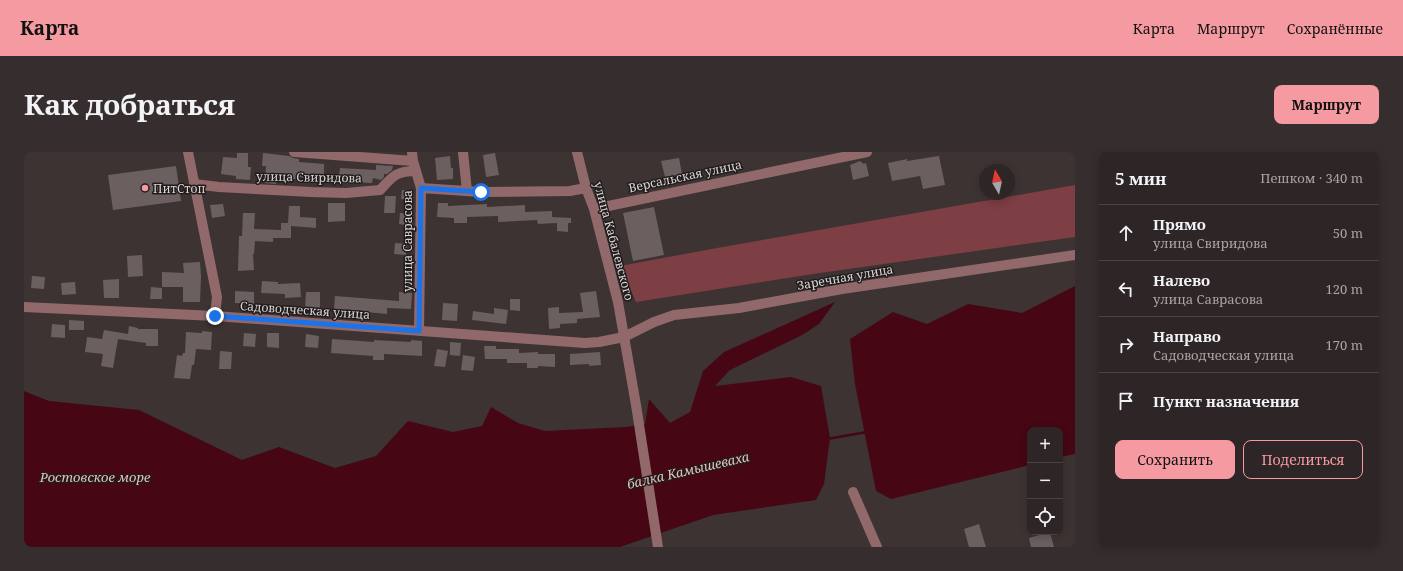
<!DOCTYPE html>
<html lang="ru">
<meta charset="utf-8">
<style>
body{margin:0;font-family:"Noto Serif",serif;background:#362e2e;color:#f1f3f6}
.controls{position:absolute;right:12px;bottom:12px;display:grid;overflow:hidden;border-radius:8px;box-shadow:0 2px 10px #0003}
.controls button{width:36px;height:36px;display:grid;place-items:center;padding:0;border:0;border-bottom:1px solid #494343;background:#2e2626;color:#f1f3f6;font:20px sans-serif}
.compass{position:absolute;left:955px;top:12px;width:36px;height:36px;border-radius:50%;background:#2e2626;box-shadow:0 2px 10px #0003;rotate:351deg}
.stop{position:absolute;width:12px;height:12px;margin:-9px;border:3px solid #1a73e8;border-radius:50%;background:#fff}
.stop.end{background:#1a73e8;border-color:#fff;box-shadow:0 1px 4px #0008}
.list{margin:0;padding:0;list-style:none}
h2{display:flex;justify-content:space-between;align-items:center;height:52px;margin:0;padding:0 16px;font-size:17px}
h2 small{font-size:13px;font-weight:400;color:#a7a5a7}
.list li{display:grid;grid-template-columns:26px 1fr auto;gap:12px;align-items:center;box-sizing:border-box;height:56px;padding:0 16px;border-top:1px solid #494343}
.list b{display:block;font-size:15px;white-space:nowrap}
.list p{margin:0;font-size:13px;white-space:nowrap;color:#a7a5a7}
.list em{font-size:13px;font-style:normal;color:#a7a5a7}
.actions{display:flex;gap:8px;padding:12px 16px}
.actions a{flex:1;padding:9px 0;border:1px solid #f49aa0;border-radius:8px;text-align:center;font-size:14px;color:#f49aa0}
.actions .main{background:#f49aa0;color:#111}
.icon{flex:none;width:22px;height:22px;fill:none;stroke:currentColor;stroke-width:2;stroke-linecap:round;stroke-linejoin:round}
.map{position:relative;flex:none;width:1051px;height:395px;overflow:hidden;border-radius:8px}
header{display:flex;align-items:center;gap:24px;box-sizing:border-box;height:56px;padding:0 20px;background:#f49aa0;color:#111}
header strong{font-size:19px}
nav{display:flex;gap:22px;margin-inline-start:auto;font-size:14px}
.intro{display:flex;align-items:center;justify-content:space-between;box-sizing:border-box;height:96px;padding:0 24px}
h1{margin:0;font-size:28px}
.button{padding:10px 18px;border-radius:8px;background:#f49aa0;color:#111;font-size:14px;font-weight:700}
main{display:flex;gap:24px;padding:0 24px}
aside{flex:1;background:#2e2626;border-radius:8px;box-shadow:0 2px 10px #0003}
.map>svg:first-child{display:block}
.green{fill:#7d3e44}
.water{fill:#470614}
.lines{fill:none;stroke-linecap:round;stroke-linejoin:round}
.stream{stroke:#470614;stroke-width:2.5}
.building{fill:#6b5f60}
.minor{stroke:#92696b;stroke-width:10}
.route{stroke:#1a73e8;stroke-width:5}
.poi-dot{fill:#f49aa0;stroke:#211c1c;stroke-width:1.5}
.labels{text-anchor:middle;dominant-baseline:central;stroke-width:3;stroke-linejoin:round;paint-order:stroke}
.street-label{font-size:12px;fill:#dad4d4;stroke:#211c1c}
.poi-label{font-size:12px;fill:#dad4d4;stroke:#211c1c;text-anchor:start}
.water-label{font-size:13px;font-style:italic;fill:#f0bdbf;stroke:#211c1c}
</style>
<header>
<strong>Карта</strong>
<nav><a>Карта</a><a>Маршрут</a><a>Сохранённые</a></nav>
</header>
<div class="intro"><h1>Как добраться</h1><a class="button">Маршрут</a></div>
<main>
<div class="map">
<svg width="1051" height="395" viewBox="0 0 1051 395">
<rect width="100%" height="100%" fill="#3d3333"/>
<path class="green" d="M 1051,33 L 1051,85 L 789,122 L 612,150 L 596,114 L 693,96 Z"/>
<path class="water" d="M 1051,134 L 1051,302 L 1036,305 L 1036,278 L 1006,278 L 1006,313 L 867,347 L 852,339 L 831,232 L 826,187 L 869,160 L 903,172 L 944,152 L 998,161 Z
M 811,150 L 795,172 L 778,183 L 706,218 L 691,234 L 767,225 L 797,234 L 806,286 L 800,332 L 792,348 L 689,363 L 596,395 L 0,395 L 0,239 L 25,249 L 115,258 L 218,308 L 255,295 L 311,316 L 352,304 L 384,269 L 429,280 L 458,274 L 467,255 L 494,271 L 521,279 L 602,275 L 621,272 L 625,247 L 646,271 L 666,260 L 679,219 L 700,200 Z"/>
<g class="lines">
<path class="stream" d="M 803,287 L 843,280"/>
</g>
<path class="building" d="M 213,1 L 224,1 L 224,15 L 227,15 L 226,28 L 212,27 L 212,24 L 197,22 L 199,5 L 213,6 Z
M 239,1 L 265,4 L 269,6 L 275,7 L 275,10 L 300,12 L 300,27 L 275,25 L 275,27 L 252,27 L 252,32 L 241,31 L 242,14 L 238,14 Z
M 471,1 L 475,23 L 462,25 L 459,3 Z
M 426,4 L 427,16 L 429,16 L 429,27 L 413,28 L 411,6 Z
M 915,4 L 921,33 L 899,37 L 896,24 L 868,29 L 864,11 L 883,7 L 883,9 Z
M 655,6 L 658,22 L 641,25 L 637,9 Z
M 836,9 L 840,12 L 842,11 L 845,24 L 829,28 L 826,13 Z
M 352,13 L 369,14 L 368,18 L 363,22 L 360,22 L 360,25 L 357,28 L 349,26 L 348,31 L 325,30 L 324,32 L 314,31 L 316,16 L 352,18 Z
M 152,14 L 157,49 L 89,58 L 84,23 Z
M 378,38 L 389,39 L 388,48 L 377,47 Z
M 361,44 L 372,44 L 371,61 L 360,61 Z
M 304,51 L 321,51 L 321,69 L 304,70 Z
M 414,51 L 424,51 L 424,54 L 463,52 L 463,55 L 501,53 L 501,60 L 528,59 L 528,65 L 547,66 L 547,71 L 544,71 L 544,80 L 533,79 L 533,71 L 514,72 L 513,68 L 474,70 L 474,64 L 443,65 L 443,71 L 430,71 L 430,66 L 413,65 Z
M 199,52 L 201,64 L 188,66 L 186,53 Z
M 265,54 L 276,54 L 276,65 L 292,66 L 292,76 L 267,74 L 267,86 L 249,86 L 249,90 L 231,89 L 230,102 L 229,102 L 230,118 L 214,119 L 215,84 L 218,84 L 219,61 L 231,61 L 230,77 L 257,78 L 257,71 L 264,71 Z
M 630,55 L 640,103 L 609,109 L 599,61 Z
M 376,61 L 389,62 L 389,74 L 375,72 Z
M 371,91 L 383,92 L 382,103 L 370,102 Z
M 118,103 L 119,124 L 104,125 L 103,104 Z
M 176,110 L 177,124 L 176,150 L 159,150 L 159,135 L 138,135 L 138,120 L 160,121 L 159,111 Z
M 8,124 L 21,125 L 20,137 L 7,136 Z
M 95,127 L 95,146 L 80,146 L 79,128 Z
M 238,129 L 254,130 L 254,132 L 276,131 L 277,145 L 261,146 L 261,142 L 237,141 Z
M 51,130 L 52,142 L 38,143 L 37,131 Z
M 127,135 L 138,136 L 138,147 L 126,147 Z
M 211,139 L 230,140 L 230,152 L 211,151 Z
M 572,139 L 576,165 L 553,167 L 553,171 L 536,172 L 536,176 L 525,177 L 524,156 L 535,155 L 535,161 L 559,160 L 556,141 Z
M 282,140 L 296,140 L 296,157 L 281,156 Z
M 375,140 L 388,141 L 387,157 L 363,156 L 363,162 L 310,157 L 311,144 L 375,149 Z
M 486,147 L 496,147 L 496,159 L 486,158 Z
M 419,151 L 434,152 L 433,169 L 418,168 Z
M 470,156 L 484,158 L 482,172 L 448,168 L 449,159 L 470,162 Z
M 45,168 L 60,169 L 60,178 L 45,178 Z
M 28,172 L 41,173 L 41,186 L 27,185 Z
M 105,174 L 114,176 L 114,177 L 134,177 L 134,194 L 122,194 L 122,191 L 94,187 L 89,216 L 77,214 L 79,202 L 61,200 L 63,185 L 78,187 L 80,178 L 104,182 Z
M 178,179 L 188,180 L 187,198 L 172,197 L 170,213 L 168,213 L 166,227 L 150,226 L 153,203 L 158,204 L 159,201 L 161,201 L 162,180 L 178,181 Z
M 220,181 L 232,182 L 231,195 L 219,194 Z
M 243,181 L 255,181 L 255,196 L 243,195 Z
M 282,182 L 295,184 L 294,196 L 281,195 Z
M 308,187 L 350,190 L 350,188 L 387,190 L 387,188 L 398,189 L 398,204 L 360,202 L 360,208 L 349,208 L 349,204 L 307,201 Z
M 426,190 L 437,191 L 436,204 L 426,203 Z
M 460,194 L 472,194 L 472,197 L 495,197 L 495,201 L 514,200 L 514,202 L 531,202 L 531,215 L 514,214 L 514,216 L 503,216 L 503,211 L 483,211 L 483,207 L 461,207 Z
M 413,197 L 424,199 L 421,215 L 410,214 Z
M 196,199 L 208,200 L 207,217 L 195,217 Z
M 576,200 L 577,213 L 565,214 L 565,212 L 546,213 L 546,202 Z
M 439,203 L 451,205 L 449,219 L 437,218 Z
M 955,372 L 962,395 L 945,395 L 940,377 Z
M 1026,380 L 1030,395 L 1007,395 L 1005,386 Z"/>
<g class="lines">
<path class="minor" d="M 164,0 L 193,145 L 191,164
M 270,0 L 389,9
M 388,0 L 389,9 L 397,36 L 395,179
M 439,0 L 443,39
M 553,0 L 562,36 L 570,57 L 594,150 L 612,253 L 634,395
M 170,32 L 195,35 L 287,40 L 322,41 L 356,38 C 369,24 372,19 392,19
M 397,36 L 457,40 L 546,39 L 562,36
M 570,57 L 843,0
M 0,155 L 191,164 L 561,191 L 575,190 L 600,185 L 630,170 L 650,163 L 715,156 L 818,137 L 1051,103
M 829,340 L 853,395"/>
</g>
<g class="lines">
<path class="route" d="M 191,164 L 395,179 L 397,36 L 457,40"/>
</g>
<circle class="poi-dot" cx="121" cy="36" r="4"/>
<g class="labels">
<g class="street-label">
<text transform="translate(661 24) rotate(-12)">Версальская улица</text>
<text transform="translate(285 25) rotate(1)">улица Свиридова</text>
<text transform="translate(383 89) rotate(-90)">улица Саврасова</text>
<text transform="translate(590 89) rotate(75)">улица Кабалевского</text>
<text transform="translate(821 125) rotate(-10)">Заречная улица</text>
<text transform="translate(281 158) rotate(4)">Садоводческая улица</text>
</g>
<g class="poi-label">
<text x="129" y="36">ПитСтоп</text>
</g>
<g class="water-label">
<text transform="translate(664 318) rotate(-13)">балка Камышеваха</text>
<text x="71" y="325">Ростовское море</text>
</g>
</g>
</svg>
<div class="controls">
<button>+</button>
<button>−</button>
<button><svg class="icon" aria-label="locate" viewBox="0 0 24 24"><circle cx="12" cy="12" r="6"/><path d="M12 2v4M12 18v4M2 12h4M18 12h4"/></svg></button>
</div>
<svg class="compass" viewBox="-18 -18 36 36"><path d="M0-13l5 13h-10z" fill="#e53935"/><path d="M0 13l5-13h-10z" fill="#a7a5a7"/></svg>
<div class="stop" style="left:457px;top:40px"></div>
<div class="stop end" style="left:191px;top:164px"></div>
</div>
<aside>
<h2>5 мин<small>Пешком · 340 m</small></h2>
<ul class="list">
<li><svg class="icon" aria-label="ahead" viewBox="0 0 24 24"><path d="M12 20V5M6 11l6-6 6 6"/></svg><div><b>Прямо</b><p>улица Свиридова</p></div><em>50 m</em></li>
<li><svg class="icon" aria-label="left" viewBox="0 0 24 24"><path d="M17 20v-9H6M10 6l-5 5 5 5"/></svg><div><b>Налево</b><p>улица Саврасова</p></div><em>120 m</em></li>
<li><svg class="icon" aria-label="right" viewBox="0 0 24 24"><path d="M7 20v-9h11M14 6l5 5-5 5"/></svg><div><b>Направо</b><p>Садоводческая улица</p></div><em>170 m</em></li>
<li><svg class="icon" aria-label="arrive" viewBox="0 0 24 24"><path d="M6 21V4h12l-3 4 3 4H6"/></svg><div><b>Пункт назначения</b></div></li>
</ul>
<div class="actions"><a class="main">Сохранить</a><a>Поделиться</a></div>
</aside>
</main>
